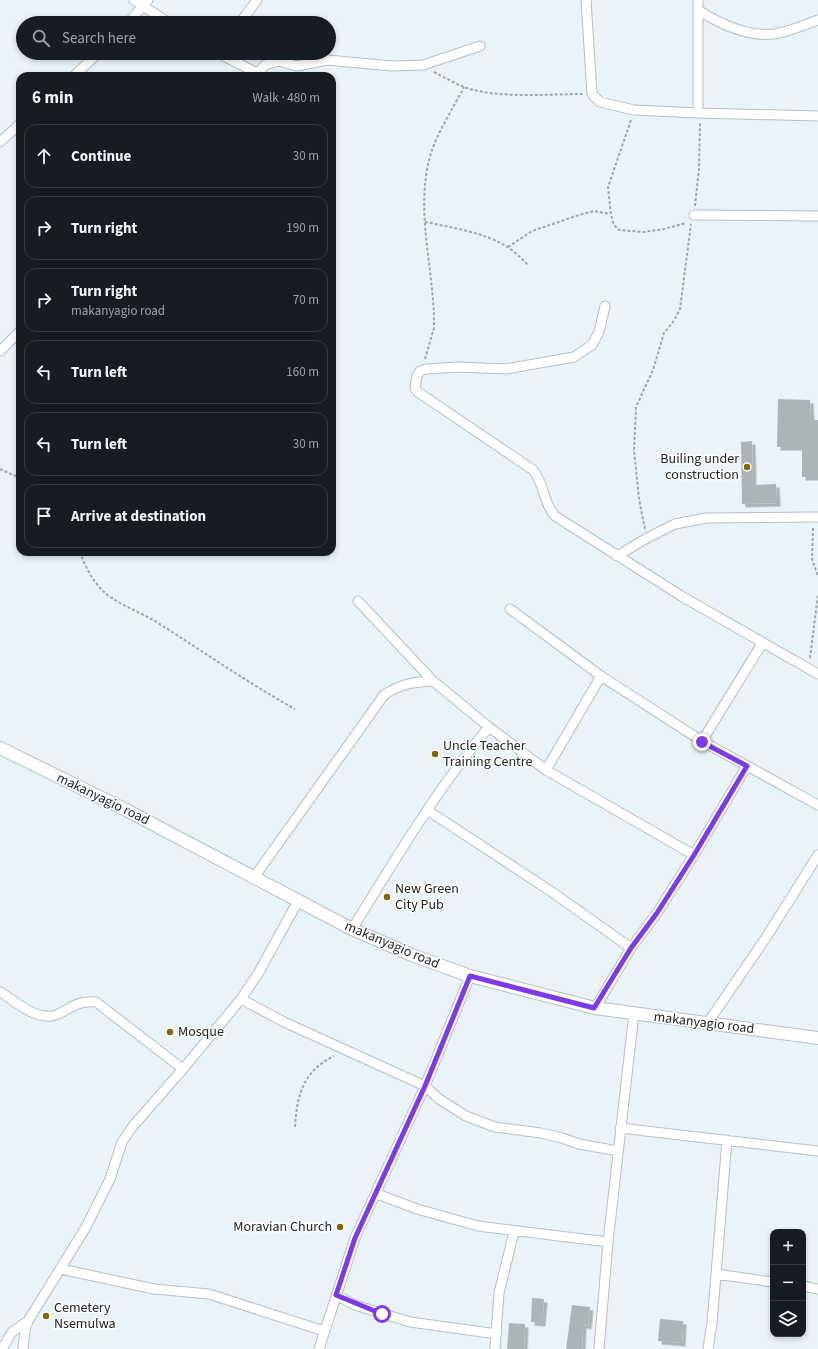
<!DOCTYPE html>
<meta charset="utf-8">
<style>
body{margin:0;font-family:"Source Sans 3",sans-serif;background:#20242c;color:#f1f3f6}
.controls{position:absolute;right:12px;bottom:12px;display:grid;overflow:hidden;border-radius:8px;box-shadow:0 2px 6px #0003}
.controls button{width:36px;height:36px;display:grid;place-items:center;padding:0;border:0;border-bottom:1px solid #363941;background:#171b24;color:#f1f3f6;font:20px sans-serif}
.stop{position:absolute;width:12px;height:12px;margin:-9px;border:3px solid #7c3aed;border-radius:50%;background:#fff}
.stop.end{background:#7c3aed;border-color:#fff;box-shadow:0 1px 4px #0008}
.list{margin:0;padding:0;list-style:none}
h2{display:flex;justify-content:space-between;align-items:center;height:52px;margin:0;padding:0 16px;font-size:17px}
h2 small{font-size:13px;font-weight:400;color:#9ea1a6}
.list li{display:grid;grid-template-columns:26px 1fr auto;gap:12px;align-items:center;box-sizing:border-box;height:64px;margin:0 8px 8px;padding:0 8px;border:1px solid #363941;border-radius:12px}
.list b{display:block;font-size:15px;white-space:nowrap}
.list p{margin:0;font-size:13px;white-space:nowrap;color:#9ea1a6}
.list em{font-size:13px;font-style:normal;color:#9ea1a6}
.icon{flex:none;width:22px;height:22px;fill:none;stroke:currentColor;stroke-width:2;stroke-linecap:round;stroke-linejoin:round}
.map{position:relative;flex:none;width:818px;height:1349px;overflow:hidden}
.search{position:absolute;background:#171b24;box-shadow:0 2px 6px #0003;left:16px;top:16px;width:320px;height:44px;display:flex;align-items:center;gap:10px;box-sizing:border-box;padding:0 14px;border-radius:22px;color:#9ea1a6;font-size:15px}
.panel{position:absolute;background:#171b24;box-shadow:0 2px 6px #0003;left:16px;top:72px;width:320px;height:484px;border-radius:12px}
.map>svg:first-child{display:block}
.building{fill:#abb5b8;filter:url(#shadow)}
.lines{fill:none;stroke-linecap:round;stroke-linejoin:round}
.minor-casing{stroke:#b5bfc2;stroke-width:11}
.tertiary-casing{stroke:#b5bfc2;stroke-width:14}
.path{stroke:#9fa6a9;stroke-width:2;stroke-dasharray:3 2;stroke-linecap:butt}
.minor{stroke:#fff;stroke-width:9}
.tertiary{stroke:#fff;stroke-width:12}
.route{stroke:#7c3aed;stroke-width:5}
.poi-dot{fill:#846700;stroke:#fff;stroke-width:1.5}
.labels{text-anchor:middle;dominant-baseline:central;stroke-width:3;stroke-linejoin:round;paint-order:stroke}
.poi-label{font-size:14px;fill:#212526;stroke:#fff;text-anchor:start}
.street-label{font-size:14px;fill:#212526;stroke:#fff}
</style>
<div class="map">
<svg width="818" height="1349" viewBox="0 0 818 1349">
<defs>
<filter id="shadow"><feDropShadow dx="3.5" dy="3.5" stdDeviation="0" flood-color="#0004"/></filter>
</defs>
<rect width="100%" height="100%" fill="#eaf4f8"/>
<path class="building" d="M 778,399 L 810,400 L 811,420 L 818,420 L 818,477 L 802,477 L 802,447 L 777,447 Z
M 752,441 L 753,485 L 776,484 L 777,503 L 742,504 L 741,442 Z
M 532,1298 L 544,1299 L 542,1323 L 531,1322 Z
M 572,1305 L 590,1307 L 588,1326 L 583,1325 L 582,1349 L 566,1349 Z
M 660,1319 L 683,1321 L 682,1343 L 658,1341 Z
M 509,1323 L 525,1324 L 524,1349 L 507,1349 Z"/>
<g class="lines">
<g class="minor-casing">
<path id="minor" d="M 134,0 L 169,23
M 586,0 L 592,94 L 600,102 L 634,110 L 698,113 L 818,116
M 698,0 L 698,113
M 698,10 C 720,24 747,37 774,34 C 789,32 804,25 818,20
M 128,23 L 148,0
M 240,23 L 257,0
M 218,53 L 257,73
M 74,76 L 98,53
M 255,76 L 265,65 L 278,61 L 297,66 L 327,60 L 392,66 L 423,65 L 480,46
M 0,142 L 20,124
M 694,215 L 818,216
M 605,306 L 599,332 L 592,345 L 574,357 L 506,369 L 458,367 L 426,369 L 420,371 L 417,376 L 415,388 L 418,392 L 533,470 C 545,484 542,501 555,516 L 683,597 L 818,674
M 0,351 L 20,331
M 617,556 L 647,538 L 675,524 L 706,518 L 818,517
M 358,601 L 433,681 L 489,727 L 546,770 L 694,855
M 510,609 L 601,676 L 702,741 L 818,805
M 702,741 L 763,642
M 546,770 L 601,676
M 427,810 L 552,892 L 631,948
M 255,876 L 384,695 C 400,684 413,682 433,681
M 352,929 C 395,860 436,790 489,727
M 0,992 C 14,1000 29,1015 46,1016 C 63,1018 72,999 96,1002 L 183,1069
M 241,999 L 284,1022 L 425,1086 L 439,1099 L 466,1116 L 495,1127 L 541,1133 L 559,1137 L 579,1144 L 618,1151
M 595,1008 L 631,948 L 657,913 L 694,855 L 747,766
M 707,1024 L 767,936 L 818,855
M 620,1128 L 818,1151
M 377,1194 L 417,1209 L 478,1226 L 608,1242
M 61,1269 L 154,1289 L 209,1294 L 324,1331
M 716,1274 L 773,1282
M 803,1286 L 818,1289
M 336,1295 L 355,1305 L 410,1322 L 497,1334
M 2,1349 L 12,1332 L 28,1321
M 23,1349 L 25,1330 L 28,1321 L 86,1227 L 110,1179 L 122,1142 L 133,1126 L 183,1069 L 241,999 L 259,972 L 298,901
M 319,1349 L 355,1238 L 425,1086 L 470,976
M 495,1349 L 499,1293 L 514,1232
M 599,1349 L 608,1242 L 634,1013
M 708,1349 L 712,1323 L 727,1140"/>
</g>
<g class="tertiary-casing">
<path id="tertiary" d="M 0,748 L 126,810 L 352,929 L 412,955 L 470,976 L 595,1008 L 818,1038"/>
</g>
<path class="path" d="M 434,72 C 444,77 454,83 464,87 C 497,99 548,94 583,94
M 631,120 L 608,187 L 611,215 L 614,225 L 619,230 L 643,232 L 664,229 L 686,223
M 695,206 L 699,169 L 700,123
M 425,222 C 450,227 487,233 509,248 C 516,253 522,259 528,265
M 508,247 L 532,231 L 579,215 L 594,211 L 610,214
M 425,359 L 434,328 L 434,316 C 432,262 415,206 431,153 C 438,131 454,107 464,87
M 0,469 L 20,478
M 813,528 L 812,559 L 818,576
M 645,529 L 639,499 L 634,450 L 636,407 L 653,370 L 664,333 L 673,322 L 680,309 L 691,224
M 80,552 C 85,566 92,580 103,591 C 118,605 141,612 158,623 C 204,652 248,683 295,709
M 810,658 L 818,595
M 295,1127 C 297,1095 303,1071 334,1056"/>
<use href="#minor" class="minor"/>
<use href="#tertiary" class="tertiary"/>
</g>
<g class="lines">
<path class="route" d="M 382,1314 L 336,1295 L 355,1238 L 425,1086 L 470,976 L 594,1008 L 631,948 L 657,913 L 694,855 L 747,766 L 702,742"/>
</g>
<g class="poi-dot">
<circle cx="747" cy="467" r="4"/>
<circle cx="435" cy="754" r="4"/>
<circle cx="387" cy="897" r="4"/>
<circle cx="170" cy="1032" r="4"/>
<circle cx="340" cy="1227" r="4"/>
<circle cx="46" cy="1316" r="4"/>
</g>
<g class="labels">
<g class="poi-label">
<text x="739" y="459" text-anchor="end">Builing under<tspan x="739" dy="16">construction</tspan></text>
<text x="443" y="746">Uncle Teacher<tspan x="443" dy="16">Training Centre</tspan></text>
<text x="395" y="889">New Green<tspan x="395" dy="16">City Pub</tspan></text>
<text x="178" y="1032">Mosque</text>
<text x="332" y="1227" text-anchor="end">Moravian Church</text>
<text x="54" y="1308">Cemetery<tspan x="54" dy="16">Nsemulwa</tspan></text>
</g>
<g class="street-label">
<text transform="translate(103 799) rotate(26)">makanyagio road</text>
<text transform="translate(392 945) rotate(23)">makanyagio road</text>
<text transform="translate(704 1023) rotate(7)">makanyagio road</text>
</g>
</g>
</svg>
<div class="controls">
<button>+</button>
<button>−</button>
<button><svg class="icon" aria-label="layers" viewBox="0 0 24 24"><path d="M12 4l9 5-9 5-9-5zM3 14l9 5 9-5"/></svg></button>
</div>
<div class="stop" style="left:382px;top:1314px"></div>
<div class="stop end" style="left:702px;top:742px"></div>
<div class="search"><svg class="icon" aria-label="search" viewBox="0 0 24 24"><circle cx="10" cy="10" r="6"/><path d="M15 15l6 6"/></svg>Search here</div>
<section class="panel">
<h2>6 min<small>Walk · 480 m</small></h2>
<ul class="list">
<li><svg class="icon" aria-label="ahead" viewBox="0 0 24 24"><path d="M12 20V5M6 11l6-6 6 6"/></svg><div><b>Continue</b></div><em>30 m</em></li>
<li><svg class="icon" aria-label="right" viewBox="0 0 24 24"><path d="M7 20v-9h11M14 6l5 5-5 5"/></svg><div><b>Turn right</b></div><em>190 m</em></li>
<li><svg class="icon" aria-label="right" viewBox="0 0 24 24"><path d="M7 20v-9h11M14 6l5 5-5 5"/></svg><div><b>Turn right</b><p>makanyagio road</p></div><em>70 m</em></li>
<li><svg class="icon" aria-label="left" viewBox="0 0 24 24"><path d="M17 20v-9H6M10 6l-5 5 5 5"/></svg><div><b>Turn left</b></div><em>160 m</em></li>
<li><svg class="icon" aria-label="left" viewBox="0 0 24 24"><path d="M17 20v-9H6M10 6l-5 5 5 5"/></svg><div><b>Turn left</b></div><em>30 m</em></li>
<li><svg class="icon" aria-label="arrive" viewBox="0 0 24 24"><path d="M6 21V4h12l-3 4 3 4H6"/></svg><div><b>Arrive at destination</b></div></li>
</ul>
</section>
</div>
